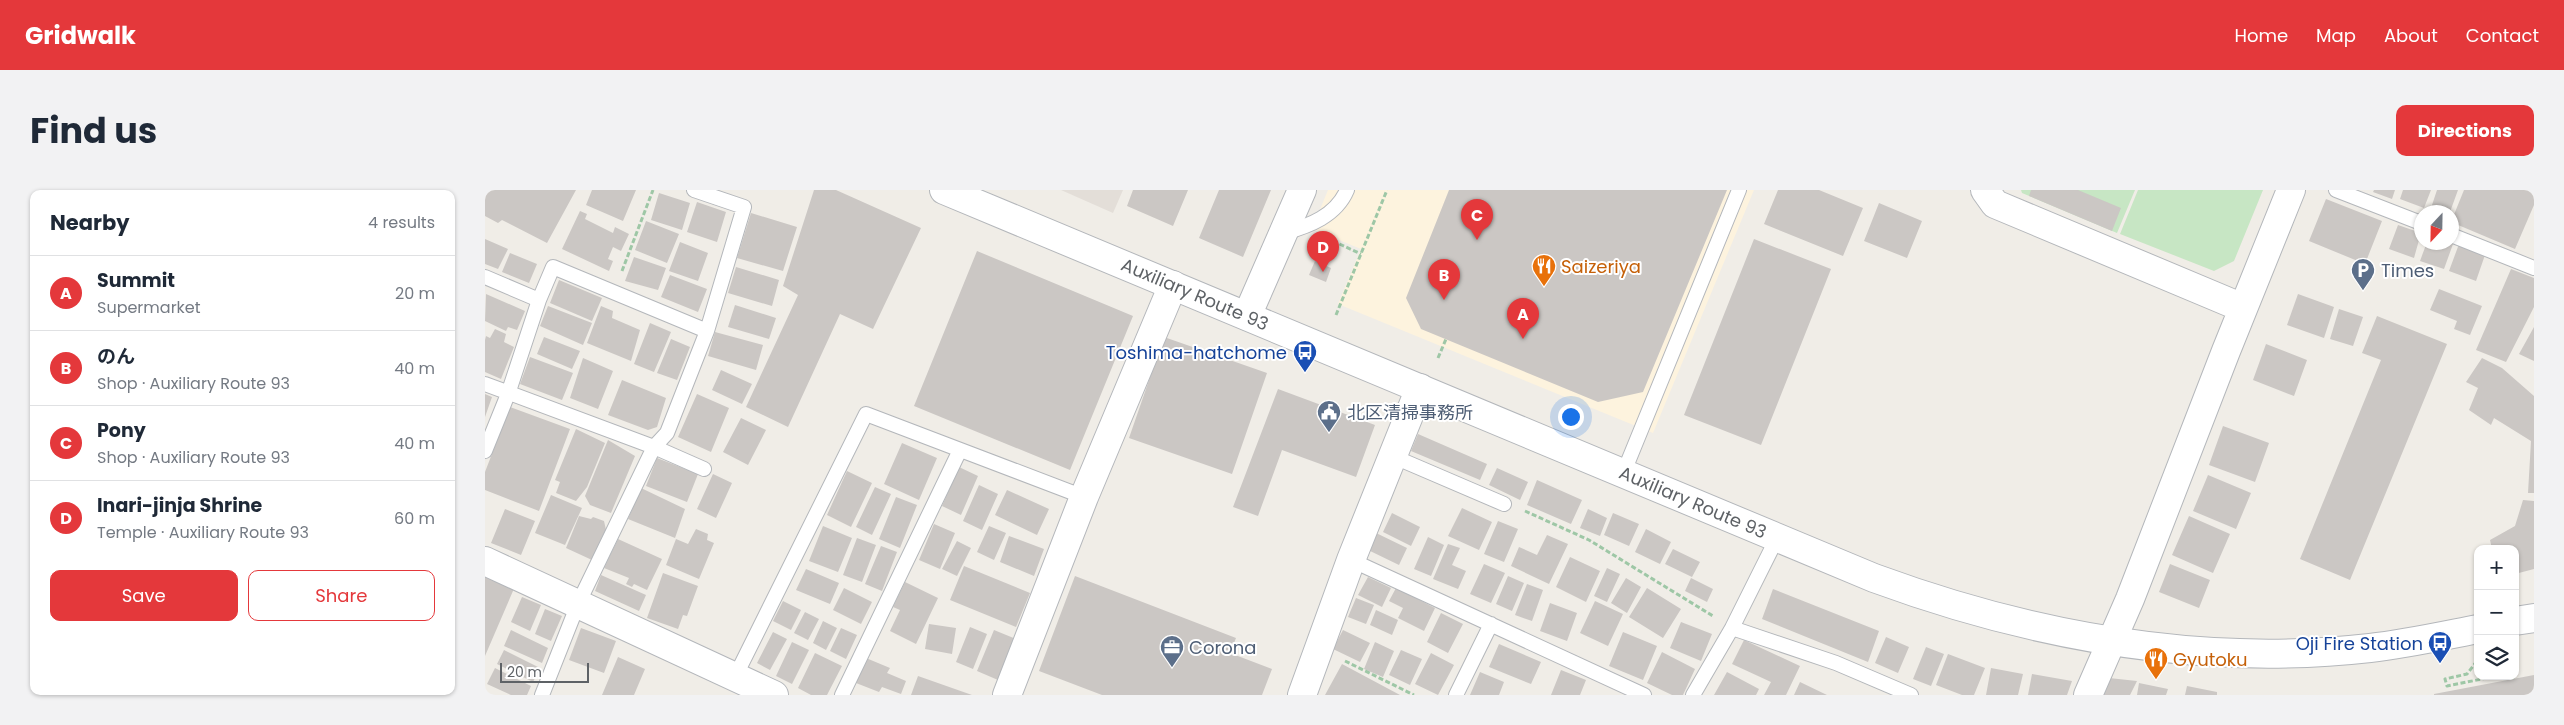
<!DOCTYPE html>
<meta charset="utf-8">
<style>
body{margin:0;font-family:Poppins,"Noto Sans JP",sans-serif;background:#f2f2f3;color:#1f2937}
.controls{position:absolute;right:15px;bottom:15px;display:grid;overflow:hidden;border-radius:10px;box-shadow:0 1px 4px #0004}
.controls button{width:45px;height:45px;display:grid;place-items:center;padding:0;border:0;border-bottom:1px solid #e0e1e3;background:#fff;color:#1f2937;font:25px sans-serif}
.compass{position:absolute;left:1929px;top:15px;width:45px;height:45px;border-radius:50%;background:#fff;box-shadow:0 1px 4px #0004;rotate:202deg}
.scale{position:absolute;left:15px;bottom:12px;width:89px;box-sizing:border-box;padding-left:5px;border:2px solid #5e6266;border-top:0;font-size:14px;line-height:18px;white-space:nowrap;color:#5e6266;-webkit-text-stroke:4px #fff;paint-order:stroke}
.you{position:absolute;left:1085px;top:226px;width:18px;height:18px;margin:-12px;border:4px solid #fff;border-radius:50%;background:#1a73e8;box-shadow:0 0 0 8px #1a73e833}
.badge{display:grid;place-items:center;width:32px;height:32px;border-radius:50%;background:#e4383b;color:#fff;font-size:16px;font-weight:700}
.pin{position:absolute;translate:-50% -41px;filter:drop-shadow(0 1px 2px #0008)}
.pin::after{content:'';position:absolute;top:26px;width:18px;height:15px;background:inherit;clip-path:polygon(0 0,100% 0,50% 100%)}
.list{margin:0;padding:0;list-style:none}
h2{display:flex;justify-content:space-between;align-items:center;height:65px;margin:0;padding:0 20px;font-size:21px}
h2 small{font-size:16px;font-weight:400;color:#747a83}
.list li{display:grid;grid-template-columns:32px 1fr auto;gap:15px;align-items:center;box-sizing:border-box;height:75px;padding:0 20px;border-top:1px solid #e0e1e3}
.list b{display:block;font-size:19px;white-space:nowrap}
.list p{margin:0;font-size:16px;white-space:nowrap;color:#747a83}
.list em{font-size:16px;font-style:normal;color:#747a83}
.actions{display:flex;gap:10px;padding:15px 20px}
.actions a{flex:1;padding:11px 0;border:1px solid #e4383b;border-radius:10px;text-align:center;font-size:18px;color:#e4383b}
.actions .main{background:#e4383b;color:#fff}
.icon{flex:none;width:28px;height:28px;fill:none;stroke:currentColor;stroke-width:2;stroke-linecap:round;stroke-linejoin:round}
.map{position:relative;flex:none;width:2049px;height:505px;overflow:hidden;border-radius:10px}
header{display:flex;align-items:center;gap:30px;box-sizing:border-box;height:70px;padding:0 25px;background:#e4383b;color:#fff}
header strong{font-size:24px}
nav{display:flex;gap:28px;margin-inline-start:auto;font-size:18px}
.intro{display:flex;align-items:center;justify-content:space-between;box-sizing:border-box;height:120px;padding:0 30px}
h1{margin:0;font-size:35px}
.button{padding:12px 22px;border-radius:10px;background:#e4383b;color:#fff;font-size:18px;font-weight:700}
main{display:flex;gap:30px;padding:0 30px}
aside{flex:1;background:#fff;border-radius:10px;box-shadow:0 1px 4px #0004}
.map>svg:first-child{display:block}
.commercial{fill:#fdf3de}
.education{fill:#e3ded8}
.green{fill:#c7e6c4}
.building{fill:#cbc7c4}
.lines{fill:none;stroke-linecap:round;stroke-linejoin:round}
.service-casing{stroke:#b4b7bb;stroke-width:16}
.minor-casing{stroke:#b4b7bb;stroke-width:30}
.tertiary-casing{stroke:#b4b7bb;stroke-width:30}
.path{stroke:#9ec7a6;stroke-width:3;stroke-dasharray:5 2.5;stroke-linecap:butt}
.service{stroke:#fff;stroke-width:14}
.minor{stroke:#fff;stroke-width:28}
.tertiary{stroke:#fff;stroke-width:28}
.labels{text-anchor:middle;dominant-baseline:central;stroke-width:4;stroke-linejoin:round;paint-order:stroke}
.food-label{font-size:18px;fill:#c56008;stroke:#fff;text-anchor:start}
.service-label{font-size:18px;fill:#4e5e75;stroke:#fff;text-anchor:start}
.street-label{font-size:18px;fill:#5e6266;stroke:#fff}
.transit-label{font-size:18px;fill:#164399;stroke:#fff;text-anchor:end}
</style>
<header>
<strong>Gridwalk</strong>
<nav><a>Home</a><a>Map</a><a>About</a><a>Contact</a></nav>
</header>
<div class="intro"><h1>Find us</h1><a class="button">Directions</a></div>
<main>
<aside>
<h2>Nearby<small>4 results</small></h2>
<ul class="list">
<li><span class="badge">A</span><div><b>Summit</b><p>Supermarket</p></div><em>20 m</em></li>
<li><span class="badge">B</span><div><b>のん</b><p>Shop · Auxiliary Route 93</p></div><em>40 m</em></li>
<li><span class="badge">C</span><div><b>Pony</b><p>Shop · Auxiliary Route 93</p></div><em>40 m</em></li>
<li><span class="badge">D</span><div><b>Inari-jinja Shrine</b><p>Temple · Auxiliary Route 93</p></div><em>60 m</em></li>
</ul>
<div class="actions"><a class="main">Save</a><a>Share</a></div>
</aside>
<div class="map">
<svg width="2049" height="505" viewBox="0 0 2049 505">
<rect width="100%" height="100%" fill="#f0ede7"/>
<path class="commercial" d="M 843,0 L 1269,0 L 1168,243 L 853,114 L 876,59 L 827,39 Z"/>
<path class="education" d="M 576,0 L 638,0 L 628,23 Z"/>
<path class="green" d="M 1536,0 L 1650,0 L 1632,43 L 1537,3 Z
M 1653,0 L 1778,0 L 1749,71 L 1729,81 L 1635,44 Z"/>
<path class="building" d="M 0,0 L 91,0 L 62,53 L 17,30 L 13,33 L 0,26 Z
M 107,0 L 151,0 L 138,31 L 101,15 Z
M 329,0 L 351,0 L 436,38 L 388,139 L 355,124 L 303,237 L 261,217 L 313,105 L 298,96 Z
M 648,0 L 703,0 L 688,36 L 642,16 Z
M 734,0 L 786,0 L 758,67 L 714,48 Z
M 964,0 L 1242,0 L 1158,202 L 1113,212 L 936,139 L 921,108 Z
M 1293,0 L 1334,0 L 1378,18 L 1358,66 L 1279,34 Z
M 1546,0 L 1593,0 L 1636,18 L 1627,41 L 1544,6 Z
M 1889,0 L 1910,0 L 1907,9 L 1888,2 Z
M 1918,0 L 1946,0 L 1939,18 L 1915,9 Z
M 1952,0 L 1973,0 L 1965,22 L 1945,21 Z
M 1979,0 L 2049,0 L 2049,15 L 2030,59 L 1966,32 Z
M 174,3 L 205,13 L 197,40 L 166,30 Z
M 1841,9 L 1897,31 L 1880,74 L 1824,51 Z
M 212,12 L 241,22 L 232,52 L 202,42 Z
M 1394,13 L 1437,31 L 1422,68 L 1379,51 Z
M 95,21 L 102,24 L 100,29 L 128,43 L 130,37 L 144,44 L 136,61 L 128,57 L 123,69 L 128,71 L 124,81 L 77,59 Z
M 266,23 L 312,37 L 298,81 L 252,68 Z
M 161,31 L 194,44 L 182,73 L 150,60 Z
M 1913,35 L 1936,43 L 1929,68 L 1904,59 Z
M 0,49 L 23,59 L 13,79 L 0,74 Z
M 1269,49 L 1346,79 L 1276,255 L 1199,225 Z
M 195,52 L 223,63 L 213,91 L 184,81 Z
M 1942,52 L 1968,54 L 1959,79 L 1935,71 Z
M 1974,54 L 2000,65 L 1991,91 L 1964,81 Z
M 492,61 L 648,126 L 585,280 L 429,216 Z
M 25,63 L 52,74 L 44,93 L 17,82 Z
M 149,67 L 181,78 L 173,100 L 140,91 Z
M 830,71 L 846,78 L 841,92 L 824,85 Z
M 251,77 L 294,90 L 287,116 L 243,103 Z
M 2026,79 L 2049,88 L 2049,117 L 2021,172 L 1991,160 Z
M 185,85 L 222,99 L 213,122 L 176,107 Z
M 74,90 L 117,108 L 107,131 L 65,113 Z
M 1954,99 L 1997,116 L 1985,145 L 1969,139 L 1972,131 L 1945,120 Z
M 1,104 L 40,121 L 32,140 L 23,137 L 21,141 L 0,131 Z
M 1813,104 L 1849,117 L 1839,148 L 1802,135 Z
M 250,115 L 291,128 L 284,149 L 243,137 Z
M 63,116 L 107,133 L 98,155 L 55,136 Z
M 116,116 L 128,121 L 127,128 L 155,140 L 146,171 L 102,153 Z
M 1854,119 L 1878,127 L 1868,156 L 1845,149 Z
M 1892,126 L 1962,154 L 1865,390 L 1815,369 L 1896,170 L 1877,163 Z
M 165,133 L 186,142 L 169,182 L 149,174 Z
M 2049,137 L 2049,171 L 2034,164 Z
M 10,139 L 21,144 L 19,152 L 29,157 L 16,189 L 0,182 L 0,150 L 1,146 L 5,148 Z
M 230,142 L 278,155 L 271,180 L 223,166 Z
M 59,147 L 95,161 L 87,179 L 52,164 Z
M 679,147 L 782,183 L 747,284 L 644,248 Z
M 186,149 L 205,157 L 192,190 L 172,183 Z
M 1781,154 L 1822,170 L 1809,206 L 1768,190 Z
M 45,167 L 88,183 L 77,210 L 35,194 Z
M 98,168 L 128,181 L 113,219 L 85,208 Z
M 1997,168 L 2017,178 L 2049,206 L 2049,303 L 2043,303 L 2046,251 L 2009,228 L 2006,235 L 1984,220 L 1993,198 L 1981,192 Z
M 236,180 L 267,194 L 257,214 L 227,200 Z
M 137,190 L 181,208 L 172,237 L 163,240 L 123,225 Z
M 793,199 L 890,235 L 871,287 L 797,260 L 773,326 L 748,317 Z
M 0,204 L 7,207 L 0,227 Z
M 212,204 L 244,218 L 226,262 L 193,247 Z
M 25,217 L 85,239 L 54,321 L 0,300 L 0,282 Z
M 256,228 L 281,240 L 263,275 L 238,262 Z
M 1738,236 L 1784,253 L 1770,292 L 1724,275 Z
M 91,239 L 120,253 L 102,297 L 91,311 L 71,303 L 75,292 L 70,290 Z
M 933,244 L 1002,274 L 995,290 L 926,261 Z
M 123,250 L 150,266 L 126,323 L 105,315 L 100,306 Z
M 417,253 L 452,268 L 434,310 L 399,294 Z
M 172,268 L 213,284 L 202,312 L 161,296 Z
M 474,277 L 493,286 L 476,325 L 457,316 Z
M 1012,278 L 1043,292 L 1035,310 L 1004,295 Z
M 362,281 L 387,293 L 366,337 L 342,325 Z
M 228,284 L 247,293 L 231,328 L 212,319 Z
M 1723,285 L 1766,303 L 1751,339 L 1708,321 Z
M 1052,290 L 1097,310 L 1086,334 L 1042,315 Z
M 494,295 L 513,304 L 497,340 L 478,331 Z
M 390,297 L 406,304 L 387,345 L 371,337 Z
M 156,298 L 200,319 L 190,348 L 143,329 Z
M 522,300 L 564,319 L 552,345 L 510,325 Z
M 66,305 L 97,318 L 80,355 L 50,343 Z
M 411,307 L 432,315 L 415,358 L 394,349 Z
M 2038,310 L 2049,311 L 2049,379 L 2030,384 L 2030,359 L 2007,359 L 2005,350 L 2030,336 Z
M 977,318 L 1007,332 L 994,360 L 963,346 Z
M 20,319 L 50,331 L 36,365 L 6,353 Z
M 1103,319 L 1122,328 L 1115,346 L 1095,338 Z
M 907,323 L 935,337 L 926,356 L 898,342 Z
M 1128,323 L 1154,334 L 1144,356 L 1119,345 Z
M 94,326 L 106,329 L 108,327 L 119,331 L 121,340 L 107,370 L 81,358 Z
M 1704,326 L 1745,344 L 1728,383 L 1687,365 Z
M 1013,331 L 1033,339 L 1019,372 L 999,364 Z
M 449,334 L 470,343 L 455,379 L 434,370 Z
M 338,336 L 367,348 L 353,382 L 324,371 Z
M 504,336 L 521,343 L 509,370 L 492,362 Z
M 211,339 L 223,344 L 222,350 L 229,353 L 214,389 L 181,375 L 191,349 L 203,354 Z
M 1161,339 L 1186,352 L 1175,374 L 1150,362 Z
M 889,342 L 922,358 L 914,375 L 881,359 Z
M 1062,345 L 1083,354 L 1064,394 L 1026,376 L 1034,357 L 1052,365 Z
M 524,346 L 559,359 L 549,386 L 515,372 Z
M 943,347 L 959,355 L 946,386 L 929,379 Z
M 372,348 L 391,355 L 377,392 L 358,385 Z
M 133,349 L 177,369 L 162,400 L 149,394 L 147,397 L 141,394 L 144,388 L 119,378 Z
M 472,351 L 486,358 L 472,386 L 457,379 Z
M 963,354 L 975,358 L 967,375 L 981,381 L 973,399 L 948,389 Z
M 396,356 L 412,362 L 397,401 L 380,394 Z
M 1188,359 L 1215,372 L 1207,387 L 1180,374 Z
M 1085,367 L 1115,381 L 1101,412 L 1071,397 Z
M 999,374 L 1020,383 L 1006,413 L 985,404 Z
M 1685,374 L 1725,390 L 1714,418 L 1674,402 Z
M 479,376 L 545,403 L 531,437 L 465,410 Z
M 1122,378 L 1135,384 L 1122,412 L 1109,406 Z
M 321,379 L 354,393 L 345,414 L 311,400 Z
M 0,381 L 31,394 L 0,466 Z
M 178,383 L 213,396 L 202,426 L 198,425 L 193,439 L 162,428 Z
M 116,385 L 161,405 L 154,421 L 110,401 Z
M 590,386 L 751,448 L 745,463 L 787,479 L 777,505 L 617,505 L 554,481 Z
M 1023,386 L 1039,393 L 1027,421 L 1011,414 Z
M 883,387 L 906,398 L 897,417 L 873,405 Z
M 1141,388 L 1156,397 L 1142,423 L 1126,413 Z
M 1206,388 L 1228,399 L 1222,412 L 1200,401 Z
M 420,392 L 453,408 L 431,454 L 405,441 L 415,420 L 408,417 Z
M 1042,394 L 1058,400 L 1047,431 L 1030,425 Z
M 359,398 L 387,412 L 376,434 L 348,420 Z
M 911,398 L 950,418 L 939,441 L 913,428 L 918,418 L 904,411 Z
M 1162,398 L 1196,419 L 1178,448 L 1144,427 Z
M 1288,399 L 1394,441 L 1383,472 L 1277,429 Z
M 37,407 L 56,415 L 45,441 L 26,432 Z
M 871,408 L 889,415 L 881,434 L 863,427 Z
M 298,411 L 316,420 L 306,440 L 288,431 Z
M 1110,411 L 1138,424 L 1123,456 L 1095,443 Z
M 1065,413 L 1092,423 L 1082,451 L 1055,441 Z
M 60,419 L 77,426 L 66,451 L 50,444 Z
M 891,420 L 913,430 L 907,445 L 885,435 Z
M 320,422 L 334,429 L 323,450 L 309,443 Z
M 956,423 L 978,434 L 963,463 L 942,452 Z
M 338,431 L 352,438 L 341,460 L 328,453 Z
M 1196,432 L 1227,444 L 1216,471 L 1185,458 Z
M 444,434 L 471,438 L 467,464 L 440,459 Z
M 485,437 L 502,444 L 488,479 L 471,472 Z
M 96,438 L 131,451 L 119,483 L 84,470 Z
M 356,438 L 372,445 L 361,469 L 345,461 Z
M 26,440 L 63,458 L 57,473 L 19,456 Z
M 509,440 L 531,449 L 513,490 L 492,481 Z
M 858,440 L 885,453 L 875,472 L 848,459 Z
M 288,442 L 302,449 L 285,480 L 272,473 Z
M 1138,442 L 1172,456 L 1158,490 L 1124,476 Z
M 1401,447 L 1424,457 L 1413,483 L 1390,473 Z
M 1259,450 L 1315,476 L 1301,505 L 1279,505 L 1286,492 L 1247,474 Z
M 307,452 L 324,460 L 307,494 L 291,486 Z
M 890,452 L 909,461 L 898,487 L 879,479 Z
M 1014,454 L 1056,472 L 1046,494 L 1004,477 Z
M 1441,457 L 1459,464 L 1446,496 L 1428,489 Z
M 19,460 L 55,478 L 48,492 L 12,474 Z
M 916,460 L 937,469 L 925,495 L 904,485 Z
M 1177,462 L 1210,479 L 1198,505 L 1187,505 L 1162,493 Z
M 330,463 L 357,476 L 342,505 L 326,505 L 313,498 Z
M 946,463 L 969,475 L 953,505 L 930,494 Z
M 1463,464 L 1500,478 L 1489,505 L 1477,505 L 1451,495 Z
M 133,467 L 160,479 L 149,505 L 117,505 Z
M 381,468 L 405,478 L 402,483 L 421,491 L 416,504 L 397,497 L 394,502 L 371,493 Z
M 857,474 L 915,505 L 840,505 Z
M 10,478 L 46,496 L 42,505 L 26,505 L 2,494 Z
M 1506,478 L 1538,484 L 1533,505 L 1501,505 Z
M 1076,480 L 1101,490 L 1095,505 L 1066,505 Z
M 995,482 L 1019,492 L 1014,505 L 985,505 Z
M 1242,482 L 1274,499 L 1271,505 L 1229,505 Z
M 1547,484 L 1587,491 L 1582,505 L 1543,505 Z
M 2049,485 L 2049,505 L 1949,505 L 1949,504 Z
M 433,486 L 487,505 L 426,505 Z
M 1624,488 L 1652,491 L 1645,505 L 1616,505 Z
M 1315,492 L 1342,505 L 1309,505 Z
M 1654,493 L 1683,499 L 1681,505 L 1652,505 Z
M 1702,496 L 1732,502 L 1732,505 L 1700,505 Z"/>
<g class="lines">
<g class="service-casing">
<path id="service" d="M 1851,0 L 1936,33
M 799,43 C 824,36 851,26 862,0
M 1966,45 L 2049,78
M 0,87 L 54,110 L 68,77 L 222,141
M 0,194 L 169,257 L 219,279
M 0,261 L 23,204 L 54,110
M 907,266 L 1019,314
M 1138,284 L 1254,0
M 866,370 L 1159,505
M 1247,438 L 1351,473 L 1426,505
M 250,487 L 381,224 L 599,307
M 57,505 L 93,414 L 169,257 L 182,243 L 222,141 L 259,17 L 209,0
M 357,505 L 475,260
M 971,505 L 1006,434
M 1208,505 L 1247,438 L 1292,348"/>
</g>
<g class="minor-casing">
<path id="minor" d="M 1500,0 L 1510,14 L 1758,118
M 762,126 L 817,0
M 0,371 L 289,505
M 522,505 L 599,307 L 688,95
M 817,505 L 866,370 L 935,198
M 1603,505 L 1645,409 L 1741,161 L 1806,0"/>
</g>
<g class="tertiary-casing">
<path id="tertiary" d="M 459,0 L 1389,388 C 1547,446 1716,477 1885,458 C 1921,454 1957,446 1993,439
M 2030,431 L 2049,428"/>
</g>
<path class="path" d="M 839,72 L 848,51 L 876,64
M 137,81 L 168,0
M 851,125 L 902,0
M 953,168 L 961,149
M 1040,321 L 1104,350 L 1228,426
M 860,471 L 929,505
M 1992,471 L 1982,484 L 1960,489 L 1962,496 L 2012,486
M 2027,486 L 2028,489"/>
<use href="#service" class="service"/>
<use href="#minor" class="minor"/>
<use href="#tertiary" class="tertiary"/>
</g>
<defs>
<g id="restaurant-pin" transform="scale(1.25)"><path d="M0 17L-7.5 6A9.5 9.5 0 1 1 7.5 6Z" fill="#e8710a" stroke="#fff"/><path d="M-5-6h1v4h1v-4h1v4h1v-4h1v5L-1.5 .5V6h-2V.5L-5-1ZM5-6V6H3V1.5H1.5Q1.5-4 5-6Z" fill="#fff"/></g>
<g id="parking-pin" transform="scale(1.25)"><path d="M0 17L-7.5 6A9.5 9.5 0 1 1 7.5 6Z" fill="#5c6f8a" stroke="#fff"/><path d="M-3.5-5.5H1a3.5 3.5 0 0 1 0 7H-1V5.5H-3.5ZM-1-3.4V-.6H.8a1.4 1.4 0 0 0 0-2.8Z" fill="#fff"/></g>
<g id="bus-pin" transform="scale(1.25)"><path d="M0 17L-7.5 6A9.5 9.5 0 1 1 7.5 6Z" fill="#1a4fb4" stroke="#fff"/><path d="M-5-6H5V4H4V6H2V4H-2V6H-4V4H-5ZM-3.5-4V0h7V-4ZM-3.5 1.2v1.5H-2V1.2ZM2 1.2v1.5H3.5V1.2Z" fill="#fff"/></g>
<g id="civic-pin" transform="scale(1.25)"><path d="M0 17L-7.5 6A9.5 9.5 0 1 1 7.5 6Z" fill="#5c6f8a" stroke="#fff"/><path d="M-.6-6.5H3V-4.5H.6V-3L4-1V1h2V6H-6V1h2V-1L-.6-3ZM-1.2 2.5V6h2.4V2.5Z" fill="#fff"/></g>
<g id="office-pin" transform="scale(1.25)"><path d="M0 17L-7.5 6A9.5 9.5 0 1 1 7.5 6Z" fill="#5c6f8a" stroke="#fff"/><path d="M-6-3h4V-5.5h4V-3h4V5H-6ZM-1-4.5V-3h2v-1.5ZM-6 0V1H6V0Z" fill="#fff"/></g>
</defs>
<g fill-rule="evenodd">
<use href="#restaurant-pin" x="1059" y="76"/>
<use href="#parking-pin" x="1878" y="80"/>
<use href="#bus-pin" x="820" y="162"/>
<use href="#civic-pin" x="844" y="222"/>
<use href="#bus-pin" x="1955" y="453"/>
<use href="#office-pin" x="687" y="457"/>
<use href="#restaurant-pin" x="1671" y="469"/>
</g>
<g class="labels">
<g class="food-label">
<text x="1076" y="76">Saizeriya</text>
<text x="1688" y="469">Gyutoku</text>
</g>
<g class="service-label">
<text x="1896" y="80">Times</text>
<text x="862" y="222">北区清掃事務所</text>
<text x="704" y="457">Corona</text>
</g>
<g class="street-label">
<text transform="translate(710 104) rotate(23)">Auxiliary Route 93</text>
<text transform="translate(1208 312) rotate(23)">Auxiliary Route 93</text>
</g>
<g class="transit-label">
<text x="802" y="162">Toshima-hatchome</text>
<text x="1938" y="453">Oji Fire Station</text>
</g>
</g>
</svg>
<div class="controls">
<button>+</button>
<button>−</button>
<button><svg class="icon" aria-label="layers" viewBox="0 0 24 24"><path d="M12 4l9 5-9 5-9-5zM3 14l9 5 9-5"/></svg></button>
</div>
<svg class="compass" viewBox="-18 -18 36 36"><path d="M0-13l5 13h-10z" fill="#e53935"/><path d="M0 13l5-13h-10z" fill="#747a83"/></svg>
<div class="scale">20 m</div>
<div class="you"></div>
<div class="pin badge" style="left:1038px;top:149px">A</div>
<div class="pin badge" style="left:959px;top:110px">B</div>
<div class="pin badge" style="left:992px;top:50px">C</div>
<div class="pin badge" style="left:838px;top:82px">D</div>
</div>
</main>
